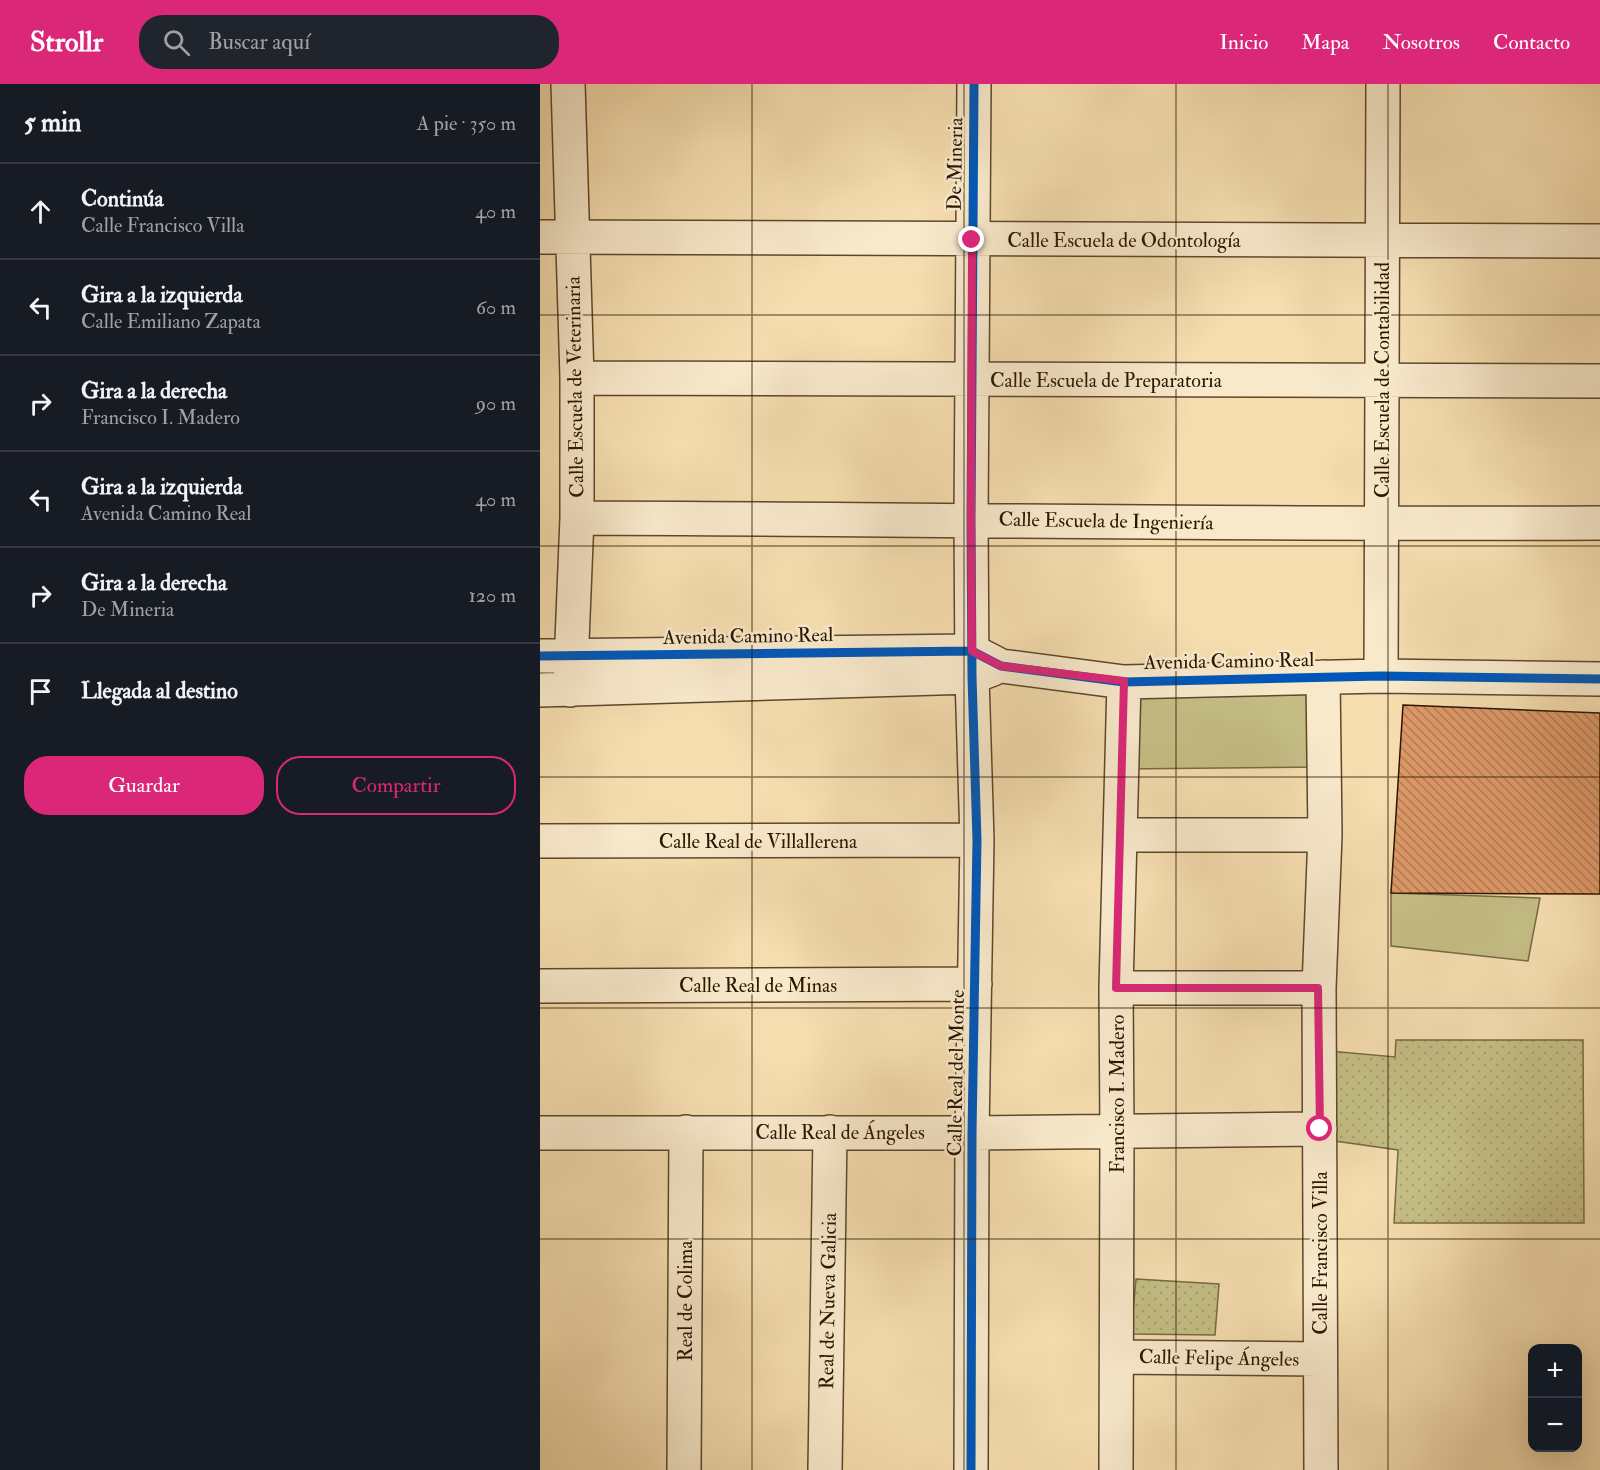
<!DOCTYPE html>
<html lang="es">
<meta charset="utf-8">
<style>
body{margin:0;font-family:"IM FELL Double Pica",serif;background:#20242c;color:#f1f3f6}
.controls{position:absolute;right:18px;bottom:18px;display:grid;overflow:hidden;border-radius:12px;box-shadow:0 6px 24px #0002}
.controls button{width:54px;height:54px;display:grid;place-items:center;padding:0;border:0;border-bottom:2px solid #363941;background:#171b24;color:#f1f3f6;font:30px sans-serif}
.stop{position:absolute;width:18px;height:18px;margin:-14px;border:4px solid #db2777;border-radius:50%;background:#fff}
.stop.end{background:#db2777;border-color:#fff;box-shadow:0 2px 6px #0008}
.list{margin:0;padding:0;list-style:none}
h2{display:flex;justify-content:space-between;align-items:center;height:78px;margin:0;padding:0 24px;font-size:26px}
h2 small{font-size:20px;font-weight:400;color:#9ea1a6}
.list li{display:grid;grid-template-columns:39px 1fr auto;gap:18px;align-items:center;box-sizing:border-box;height:96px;padding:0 24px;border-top:2px solid #363941}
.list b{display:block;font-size:22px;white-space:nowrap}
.list p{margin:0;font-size:20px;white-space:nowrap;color:#9ea1a6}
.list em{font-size:20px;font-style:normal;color:#9ea1a6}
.actions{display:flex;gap:12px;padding:18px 24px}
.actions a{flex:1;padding:14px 0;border:2px solid #db2777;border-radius:24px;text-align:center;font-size:21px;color:#db2777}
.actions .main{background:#db2777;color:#fff}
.icon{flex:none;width:33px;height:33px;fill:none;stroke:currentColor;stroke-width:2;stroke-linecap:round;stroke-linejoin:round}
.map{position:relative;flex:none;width:1060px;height:1386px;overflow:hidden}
header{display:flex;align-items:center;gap:36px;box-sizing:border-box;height:84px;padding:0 30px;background:#db2777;color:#fff}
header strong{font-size:28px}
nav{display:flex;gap:33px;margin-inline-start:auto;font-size:21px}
.search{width:420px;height:54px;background:#20242c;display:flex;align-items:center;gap:15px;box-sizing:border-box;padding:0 21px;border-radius:24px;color:#9ea1a6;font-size:22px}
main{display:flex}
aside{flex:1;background:#171b24}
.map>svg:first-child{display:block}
.grass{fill:#c4be85;stroke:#776a42;stroke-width:1.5}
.park{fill:url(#park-dots);stroke:#776a42;stroke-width:1.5}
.building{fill:url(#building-back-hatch);stroke:#2a1500;stroke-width:1.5}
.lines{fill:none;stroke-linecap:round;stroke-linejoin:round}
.minor-casing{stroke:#5d472c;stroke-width:36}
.minor{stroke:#f8e9cb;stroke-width:33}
.cycleway-casing{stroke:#f8e9cb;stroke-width:13}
.cycleway{stroke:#0057b8;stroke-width:9}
.route{stroke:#db2777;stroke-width:8}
.grid{fill:none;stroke:#2a1500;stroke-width:1.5;stroke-opacity:0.55}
.labels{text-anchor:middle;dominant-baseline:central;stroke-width:5;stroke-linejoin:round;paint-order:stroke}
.street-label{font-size:20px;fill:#2a1500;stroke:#f8e9cb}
</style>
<header>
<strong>Strollr</strong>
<div class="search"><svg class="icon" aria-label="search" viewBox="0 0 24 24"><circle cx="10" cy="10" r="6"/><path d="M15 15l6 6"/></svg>Buscar aquí</div>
<nav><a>Inicio</a><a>Mapa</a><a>Nosotros</a><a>Contacto</a></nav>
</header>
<main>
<aside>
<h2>5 min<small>A pie · 350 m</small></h2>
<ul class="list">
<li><svg class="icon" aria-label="ahead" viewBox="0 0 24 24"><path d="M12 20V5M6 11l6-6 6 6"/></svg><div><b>Continúa</b><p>Calle Francisco Villa</p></div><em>40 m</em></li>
<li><svg class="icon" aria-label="left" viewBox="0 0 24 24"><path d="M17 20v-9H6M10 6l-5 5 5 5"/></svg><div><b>Gira a la izquierda</b><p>Calle Emiliano Zapata</p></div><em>60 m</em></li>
<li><svg class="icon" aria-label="right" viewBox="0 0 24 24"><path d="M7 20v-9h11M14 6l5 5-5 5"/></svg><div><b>Gira a la derecha</b><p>Francisco I. Madero</p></div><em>90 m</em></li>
<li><svg class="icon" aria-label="left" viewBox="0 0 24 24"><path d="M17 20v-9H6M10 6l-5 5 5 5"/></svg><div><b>Gira a la izquierda</b><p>Avenida Camino Real</p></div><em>40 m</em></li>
<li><svg class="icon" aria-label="right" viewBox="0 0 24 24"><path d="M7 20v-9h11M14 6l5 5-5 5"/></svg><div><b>Gira a la derecha</b><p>De Mineria</p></div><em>120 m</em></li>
<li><svg class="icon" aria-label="arrive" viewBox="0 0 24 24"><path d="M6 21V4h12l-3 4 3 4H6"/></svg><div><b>Llegada al destino</b></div></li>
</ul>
<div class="actions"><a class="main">Guardar</a><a>Compartir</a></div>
</aside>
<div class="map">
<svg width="1060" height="1386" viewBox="0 0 1060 1386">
<defs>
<pattern id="park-dots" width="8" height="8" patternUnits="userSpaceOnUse" patternTransform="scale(1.5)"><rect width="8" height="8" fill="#c4be85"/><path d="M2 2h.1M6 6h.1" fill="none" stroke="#a9a271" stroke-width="1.8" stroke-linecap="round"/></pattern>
<pattern id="building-back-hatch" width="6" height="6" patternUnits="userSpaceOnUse" patternTransform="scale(1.5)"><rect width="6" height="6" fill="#de9868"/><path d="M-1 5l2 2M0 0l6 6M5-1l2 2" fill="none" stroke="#b47b53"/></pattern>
</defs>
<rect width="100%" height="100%" fill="#f5ddaf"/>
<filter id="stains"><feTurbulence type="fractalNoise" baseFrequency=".00333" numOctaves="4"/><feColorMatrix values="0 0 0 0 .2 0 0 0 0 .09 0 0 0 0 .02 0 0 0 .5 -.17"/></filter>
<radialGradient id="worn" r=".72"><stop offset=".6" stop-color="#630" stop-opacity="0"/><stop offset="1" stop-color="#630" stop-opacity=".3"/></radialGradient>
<path class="grass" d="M 783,593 L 784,683 L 582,685 L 584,598 Z
M 851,809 L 1000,814 L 988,877 L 851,862 Z"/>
<path class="park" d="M 856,956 L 1043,956 L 1044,1139 L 854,1139 L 858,1066 L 788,1056 L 779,966 L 855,973 Z
M 596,1195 L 679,1200 L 675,1251 L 591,1250 Z"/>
<path class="building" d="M 863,621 L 1060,629 L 1060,810 L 851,809 Z"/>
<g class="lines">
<g class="minor-casing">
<path id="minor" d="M 28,0 L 37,294 L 37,434 L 30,606
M 0,153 L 1060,157
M 37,294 L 1060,297
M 37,434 C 378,435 719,441 1060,439
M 0,572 L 432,567 L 461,582 L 584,598 L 841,592 L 1060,595
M 841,592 L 843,0
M 0,606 L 432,593 L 453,585
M 581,751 L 785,751
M 0,757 L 437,756
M 0,902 L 435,900
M 576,904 L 779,904
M 0,1049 L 432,1049 L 780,1045
M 577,1273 L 780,1275
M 144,1386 L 146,1048
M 285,1386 L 290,1048
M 431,1386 L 432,1049 L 437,756 L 432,593 L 431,435 L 434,0
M 576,1386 L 577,1048 L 576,904 L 584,598
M 781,1386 L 779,904 L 785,751 L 783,593"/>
</g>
<use href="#minor" class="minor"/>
<g class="cycleway-casing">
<path id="cycleway" d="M 0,572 L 432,567 L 461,582 L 584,598 L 841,592 L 1060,595
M 431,1386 L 432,1049 L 437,756 L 432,593 L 431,435 L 434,0"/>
</g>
<use href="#cycleway" class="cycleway"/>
</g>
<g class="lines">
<path class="route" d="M 432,156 L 431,435 L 432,567 L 461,582 L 584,597 L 576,904 L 778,904 L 780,1045"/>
</g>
<path class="grid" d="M 212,0 L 212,1386M 424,0 L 424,1386M 636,0 L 636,1386M 848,0 L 848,1386M 0,231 L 1060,231M 0,462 L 1060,462M 0,693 L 1060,693M 0,924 L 1060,924M 0,1155 L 1060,1155"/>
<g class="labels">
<g class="street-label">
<text transform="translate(415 80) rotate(-89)">De Mineria</text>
<text x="584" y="156">Calle Escuela de Odontología</text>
<text x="566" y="296">Calle Escuela de Preparatoria</text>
<text transform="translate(842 296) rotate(-90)">Calle Escuela de Contabilidad</text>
<text transform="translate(35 303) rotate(-91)">Calle Escuela de Veterinaria</text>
<text transform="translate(566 437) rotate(1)">Calle Escuela de Ingeniería</text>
<text transform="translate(208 552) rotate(-1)">Avenida Camino Real</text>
<text transform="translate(689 577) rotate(-1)">Avenida Camino Real</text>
<text x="218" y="757">Calle Real de Villallerena</text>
<text x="218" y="901">Calle Real de Minas</text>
<text transform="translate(416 989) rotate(-89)">Calle Real del Monte</text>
<text transform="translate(577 1010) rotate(-90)">Francisco I. Madero</text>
<text x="300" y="1048">Calle Real de Ángeles</text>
<text transform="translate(780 1169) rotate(-90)">Calle Francisco Villa</text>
<text transform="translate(145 1217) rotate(-90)">Real de Colima</text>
<text transform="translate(288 1217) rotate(-89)">Real de Nueva Galicia</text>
<text transform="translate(679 1274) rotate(1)">Calle Felipe Ángeles</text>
</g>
</g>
<rect width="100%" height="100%" filter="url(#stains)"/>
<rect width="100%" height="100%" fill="url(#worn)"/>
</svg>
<div class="controls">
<button>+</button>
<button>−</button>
</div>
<div class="stop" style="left:780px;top:1045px"></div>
<div class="stop end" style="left:432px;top:156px"></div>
</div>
</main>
